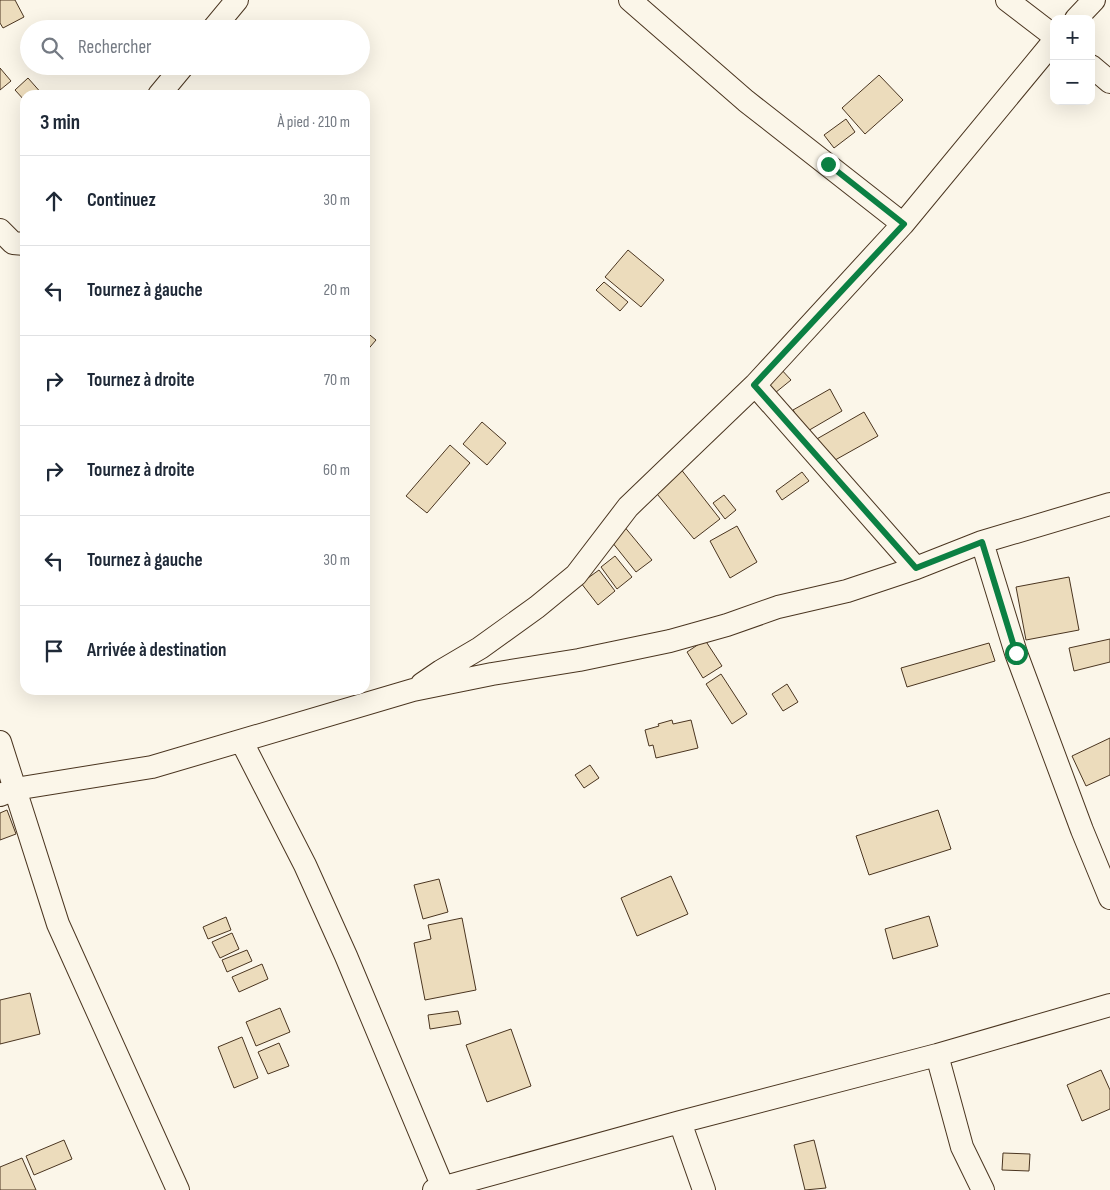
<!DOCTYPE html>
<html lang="fr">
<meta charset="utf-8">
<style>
body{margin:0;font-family:"Sofia Sans Condensed",sans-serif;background:#f6f6f7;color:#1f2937}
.controls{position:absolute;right:15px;top:15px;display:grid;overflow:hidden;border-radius:10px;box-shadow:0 5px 20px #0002}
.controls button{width:45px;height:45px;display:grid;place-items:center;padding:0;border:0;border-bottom:1px solid #e0e1e3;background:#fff;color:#1f2937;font:25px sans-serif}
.stop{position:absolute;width:15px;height:15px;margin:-11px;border:4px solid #0b8043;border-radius:50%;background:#fff}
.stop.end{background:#0b8043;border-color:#fff;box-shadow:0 1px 5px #0008}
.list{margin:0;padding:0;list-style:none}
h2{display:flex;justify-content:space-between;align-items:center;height:65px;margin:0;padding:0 20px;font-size:21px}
h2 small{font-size:16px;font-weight:400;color:#747a83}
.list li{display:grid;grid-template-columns:32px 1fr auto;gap:15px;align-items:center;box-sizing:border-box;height:90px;padding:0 20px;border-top:1px solid #e0e1e3}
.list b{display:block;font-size:19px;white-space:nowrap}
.list em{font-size:16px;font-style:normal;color:#747a83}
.icon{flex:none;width:28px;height:28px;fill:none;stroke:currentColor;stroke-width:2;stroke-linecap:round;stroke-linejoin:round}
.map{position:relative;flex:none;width:1110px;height:1190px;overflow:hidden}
.search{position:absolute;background:#fff;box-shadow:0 5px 20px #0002;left:20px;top:20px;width:350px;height:55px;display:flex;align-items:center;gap:12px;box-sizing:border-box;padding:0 18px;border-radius:28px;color:#747a83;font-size:19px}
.panel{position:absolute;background:#fff;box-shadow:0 5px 20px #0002;left:20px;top:90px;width:350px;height:605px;border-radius:15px}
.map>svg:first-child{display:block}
.building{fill:#ecdcbc;stroke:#4a3520}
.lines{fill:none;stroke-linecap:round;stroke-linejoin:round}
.minor-casing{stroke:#4a3520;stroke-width:24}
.minor{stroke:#fbf6e9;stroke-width:22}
.route{stroke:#0b8043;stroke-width:6}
</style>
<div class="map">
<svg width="1110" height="1190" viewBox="0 0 1110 1190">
<rect width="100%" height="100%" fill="#fbf6e9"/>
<path class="building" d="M 0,0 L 15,0 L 24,17 L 3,28 L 0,23 Z
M 0,68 L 11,81 L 0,90 Z
M 879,75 L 903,100 L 865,134 L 842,108 Z
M 28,78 L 43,95 L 25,95 L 25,101 L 15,90 Z
M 846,119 L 855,132 L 834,148 L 824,135 Z
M 628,250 L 664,280 L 641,307 L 605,277 Z
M 604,282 L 628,302 L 620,311 L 596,290 Z
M 365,331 L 376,340 L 365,353 Z
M 780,368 L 791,380 L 770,397 L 760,385 Z
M 830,389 L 842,411 L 806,432 L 793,410 Z
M 864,412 L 878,436 L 828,464 L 815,440 Z
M 482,422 L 506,443 L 487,465 L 463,444 Z
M 450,445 L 470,463 L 427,513 L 406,496 Z
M 680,468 L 720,519 L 694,539 L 653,489 Z
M 802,472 L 809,481 L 782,500 L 776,491 Z
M 724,495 L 736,510 L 725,519 L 713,503 Z
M 623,525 L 652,560 L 636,572 L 608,537 Z
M 737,526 L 757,562 L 730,578 L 710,541 Z
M 615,556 L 632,577 L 617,589 L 601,567 Z
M 599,570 L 615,591 L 598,605 L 581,583 Z
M 1069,577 L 1079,630 L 1026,640 L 1016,587 Z
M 1110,639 L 1110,662 L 1074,671 L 1069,648 Z
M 705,640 L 722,666 L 703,678 L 687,652 Z
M 989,643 L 995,661 L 907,687 L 901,668 Z
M 721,674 L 747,714 L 732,724 L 706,684 Z
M 787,684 L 798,702 L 783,711 L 772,694 Z
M 672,720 L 673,724 L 691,720 L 698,748 L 656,758 L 653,745 L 649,746 L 645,730 L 659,726 L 658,724 Z
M 1110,738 L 1110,775 L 1086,786 L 1072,756 Z
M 590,765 L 599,778 L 584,788 L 575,775 Z
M 7,810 L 16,834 L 0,840 L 0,813 Z
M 938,810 L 951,849 L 869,875 L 856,836 Z
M 671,876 L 688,914 L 637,936 L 621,898 Z
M 439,879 L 448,912 L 423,919 L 414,885 Z
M 929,916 L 938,946 L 893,959 L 885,929 Z
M 226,917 L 231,930 L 208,939 L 203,927 Z
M 462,918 L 476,990 L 425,1000 L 414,943 L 431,939 L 428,925 Z
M 232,933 L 239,949 L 220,958 L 212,942 Z
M 247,950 L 252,961 L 227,972 L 222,960 Z
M 262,964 L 268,979 L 239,992 L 232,977 Z
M 30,993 L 40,1034 L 0,1044 L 0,1000 Z
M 280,1008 L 290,1032 L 256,1046 L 246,1022 Z
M 458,1011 L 461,1024 L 430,1029 L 428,1015 Z
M 511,1029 L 531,1086 L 487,1102 L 466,1045 Z
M 242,1037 L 258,1078 L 234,1088 L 218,1047 Z
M 279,1043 L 289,1066 L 268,1074 L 258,1052 Z
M 1101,1070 L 1110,1090 L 1110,1109 L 1082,1121 L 1067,1085 Z
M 64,1140 L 72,1159 L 34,1175 L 26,1156 Z
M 814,1140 L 826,1188 L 805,1190 L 794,1145 Z
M 1003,1153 L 1030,1154 L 1029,1171 L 1002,1170 Z
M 22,1158 L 36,1190 L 0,1190 L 0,1167 Z"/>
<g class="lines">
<g class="minor-casing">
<path id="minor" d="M 630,0 L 746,101 L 903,224
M 1007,0 L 1054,36
M 1076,19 L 1094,0
M 213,29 L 237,0
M 1091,66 L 1110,82
M 159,95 L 183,66
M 0,230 L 13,243 L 25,244
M 755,385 L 916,568
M 982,542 L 1016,653 L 1082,830 L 1110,898
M 422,684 L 441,671 L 480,648 L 537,607 L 576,575 L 628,507 L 755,385 L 903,224 L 1054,41
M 0,742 L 58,924 L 178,1190
M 242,742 L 305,865 L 346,956 L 444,1190
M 0,795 L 15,789 L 152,767 L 413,690 L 492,674 L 579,660 L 670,641 L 727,625 L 778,607 L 847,591 L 916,568 L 982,542 L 1110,504
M 937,1055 L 962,1147 L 983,1190
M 680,1122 L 704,1190
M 434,1190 L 680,1122 L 937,1055 L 1110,1005"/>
</g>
<use href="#minor" class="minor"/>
</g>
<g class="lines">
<path class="route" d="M 828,164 L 904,224 L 754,385 L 916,568 L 982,542 L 1016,653"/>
</g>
</svg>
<div class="controls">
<button>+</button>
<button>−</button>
</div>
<div class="stop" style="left:1016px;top:653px"></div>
<div class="stop end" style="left:828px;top:164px"></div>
<div class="search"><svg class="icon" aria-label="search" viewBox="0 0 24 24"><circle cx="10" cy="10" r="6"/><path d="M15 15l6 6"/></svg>Rechercher</div>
<section class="panel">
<h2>3 min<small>À pied · 210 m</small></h2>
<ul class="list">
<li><svg class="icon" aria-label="ahead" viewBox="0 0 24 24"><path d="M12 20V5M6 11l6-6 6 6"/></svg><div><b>Continuez</b></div><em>30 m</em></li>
<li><svg class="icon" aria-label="left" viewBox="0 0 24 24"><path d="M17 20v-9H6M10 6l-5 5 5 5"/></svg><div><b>Tournez à gauche</b></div><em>20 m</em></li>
<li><svg class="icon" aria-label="right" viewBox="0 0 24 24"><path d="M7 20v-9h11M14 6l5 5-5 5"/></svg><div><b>Tournez à droite</b></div><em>70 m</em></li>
<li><svg class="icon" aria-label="right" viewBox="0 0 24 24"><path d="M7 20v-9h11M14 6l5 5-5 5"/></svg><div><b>Tournez à droite</b></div><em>60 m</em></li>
<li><svg class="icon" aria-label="left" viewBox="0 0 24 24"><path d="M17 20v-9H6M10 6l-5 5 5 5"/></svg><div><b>Tournez à gauche</b></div><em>30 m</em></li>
<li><svg class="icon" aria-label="arrive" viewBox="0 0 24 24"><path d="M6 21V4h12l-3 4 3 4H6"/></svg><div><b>Arrivée à destination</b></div></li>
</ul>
</section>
</div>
